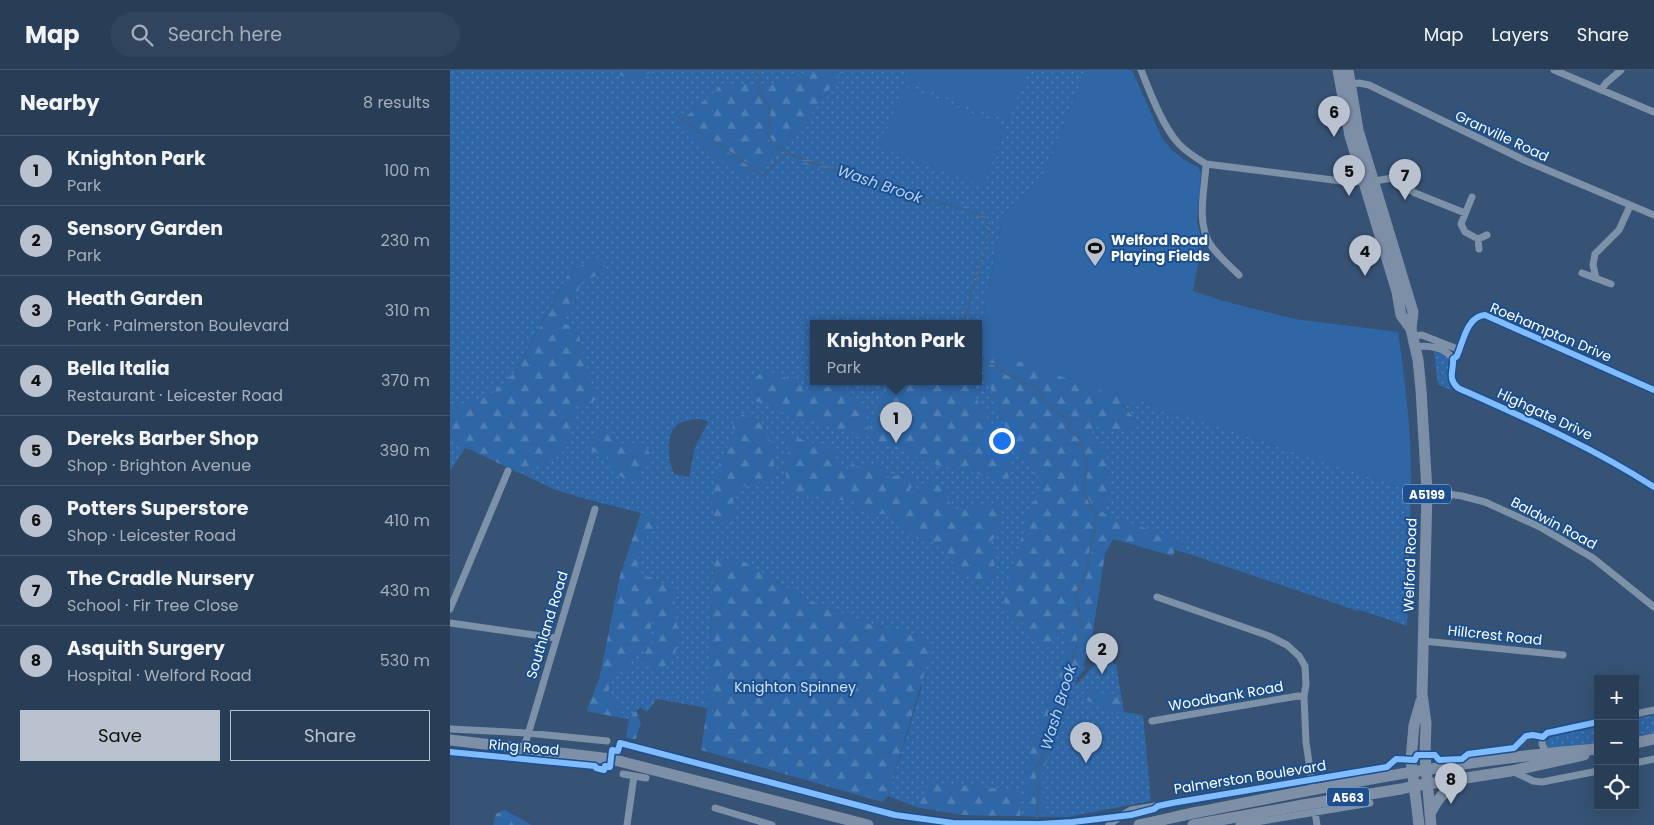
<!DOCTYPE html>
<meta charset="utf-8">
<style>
body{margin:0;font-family:Poppins,sans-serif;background:#30455d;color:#f1f3f6}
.controls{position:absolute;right:15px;bottom:15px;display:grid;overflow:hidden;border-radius:0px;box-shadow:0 5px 20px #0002}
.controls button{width:45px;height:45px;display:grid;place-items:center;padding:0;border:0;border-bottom:1px solid #44576d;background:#283e57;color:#f1f3f6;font:25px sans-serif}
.you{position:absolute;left:551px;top:370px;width:18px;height:18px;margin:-12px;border:4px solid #fff;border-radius:50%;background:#1a73e8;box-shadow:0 0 0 8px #1a73e833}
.badge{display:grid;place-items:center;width:32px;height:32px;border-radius:50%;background:#b9c2ce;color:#111;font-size:16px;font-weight:700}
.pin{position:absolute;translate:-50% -41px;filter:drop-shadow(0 1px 2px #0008)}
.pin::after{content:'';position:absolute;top:26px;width:18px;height:15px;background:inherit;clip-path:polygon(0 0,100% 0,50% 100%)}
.popup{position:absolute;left:360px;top:250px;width:172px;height:65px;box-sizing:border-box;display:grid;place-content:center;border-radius:0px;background:#283e57;filter:drop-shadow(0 1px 4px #0005);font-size:16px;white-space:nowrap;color:#a5aeba}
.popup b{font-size:19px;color:#f1f3f6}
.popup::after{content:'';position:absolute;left:50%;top:100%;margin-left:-10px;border:10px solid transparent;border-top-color:#283e57}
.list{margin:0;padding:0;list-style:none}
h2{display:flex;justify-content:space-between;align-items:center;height:65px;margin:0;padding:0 20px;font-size:21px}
h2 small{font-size:16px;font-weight:400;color:#a5aeba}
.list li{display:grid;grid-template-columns:32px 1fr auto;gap:15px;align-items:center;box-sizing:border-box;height:70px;padding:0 20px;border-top:1px solid #44576d}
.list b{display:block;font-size:19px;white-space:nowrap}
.list p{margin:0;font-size:16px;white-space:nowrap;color:#a5aeba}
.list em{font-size:16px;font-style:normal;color:#a5aeba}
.actions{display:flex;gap:10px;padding:15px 20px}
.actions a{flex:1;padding:11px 0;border:1px solid #b9c2ce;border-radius:0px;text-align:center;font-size:18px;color:#b9c2ce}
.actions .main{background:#b9c2ce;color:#111}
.icon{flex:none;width:28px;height:28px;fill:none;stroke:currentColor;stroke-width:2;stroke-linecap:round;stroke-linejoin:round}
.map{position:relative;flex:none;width:1204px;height:755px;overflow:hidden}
header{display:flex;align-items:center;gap:30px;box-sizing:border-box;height:70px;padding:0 25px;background:#283e57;border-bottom:1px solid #44576d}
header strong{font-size:24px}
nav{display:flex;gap:28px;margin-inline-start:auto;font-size:18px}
.search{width:350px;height:45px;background:#30455d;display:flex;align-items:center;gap:12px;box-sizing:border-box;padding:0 18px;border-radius:28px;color:#a5aeba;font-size:19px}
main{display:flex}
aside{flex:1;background:#283e57}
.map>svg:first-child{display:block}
.green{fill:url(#green-dots);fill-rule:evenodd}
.forest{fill:url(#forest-firs)}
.wetland{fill:url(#wetland-marsh)}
.pitch{fill:#2f66a5}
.water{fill:url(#water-rules)}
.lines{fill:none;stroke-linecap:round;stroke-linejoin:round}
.stream{stroke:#3b618d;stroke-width:2}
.minor{stroke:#7d92a8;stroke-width:7}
.primary{stroke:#7d8ea7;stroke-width:11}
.trunk{stroke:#7e90a7;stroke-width:11}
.cycleway-casing{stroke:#1b4f8f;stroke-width:9}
.cycleway{stroke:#80bcff;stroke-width:6}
.labels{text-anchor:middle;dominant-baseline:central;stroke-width:4;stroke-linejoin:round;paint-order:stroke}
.shield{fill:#1b4f8f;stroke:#bbcadd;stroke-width:1}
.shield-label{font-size:12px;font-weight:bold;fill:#fff}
.street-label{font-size:14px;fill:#fff;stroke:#1b4f8f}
.poi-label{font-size:14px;font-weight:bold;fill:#fff;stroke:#1b4f8f;text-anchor:start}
.park-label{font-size:14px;fill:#cfe3fa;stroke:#1b4f8f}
.water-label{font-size:15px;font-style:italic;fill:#b5d3f5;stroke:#1b4f8f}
</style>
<header>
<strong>Map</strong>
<div class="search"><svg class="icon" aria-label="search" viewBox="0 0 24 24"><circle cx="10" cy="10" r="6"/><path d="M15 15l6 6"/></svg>Search here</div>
<nav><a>Map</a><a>Layers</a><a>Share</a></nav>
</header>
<main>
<aside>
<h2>Nearby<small>8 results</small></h2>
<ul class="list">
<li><span class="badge">1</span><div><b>Knighton Park</b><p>Park</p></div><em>100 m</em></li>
<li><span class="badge">2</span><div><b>Sensory Garden</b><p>Park</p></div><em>230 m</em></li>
<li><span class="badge">3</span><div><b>Heath Garden</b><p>Park · Palmerston Boulevard</p></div><em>310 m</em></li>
<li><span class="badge">4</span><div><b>Bella Italia</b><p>Restaurant · Leicester Road</p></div><em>370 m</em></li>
<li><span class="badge">5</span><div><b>Dereks Barber Shop</b><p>Shop · Brighton Avenue</p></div><em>390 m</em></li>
<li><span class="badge">6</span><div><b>Potters Superstore</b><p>Shop · Leicester Road</p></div><em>410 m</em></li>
<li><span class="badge">7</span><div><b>The Cradle Nursery</b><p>School · Fir Tree Close</p></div><em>430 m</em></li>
<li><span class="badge">8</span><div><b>Asquith Surgery</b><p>Hospital · Welford Road</p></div><em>530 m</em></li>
</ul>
<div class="actions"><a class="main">Save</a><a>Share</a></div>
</aside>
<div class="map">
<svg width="1204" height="755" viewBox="0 0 1204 755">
<defs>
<pattern id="green-dots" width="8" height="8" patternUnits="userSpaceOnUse" patternTransform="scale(1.25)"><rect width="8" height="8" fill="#2f66a5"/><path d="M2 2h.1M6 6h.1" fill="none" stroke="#4e7db2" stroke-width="1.8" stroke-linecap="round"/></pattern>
<pattern id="forest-firs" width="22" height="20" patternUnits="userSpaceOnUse" patternTransform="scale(1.25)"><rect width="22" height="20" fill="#2f66a5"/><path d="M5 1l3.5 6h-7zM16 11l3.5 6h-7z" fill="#4e7db2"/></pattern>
<pattern id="wetland-marsh" width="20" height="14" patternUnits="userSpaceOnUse" patternTransform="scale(1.25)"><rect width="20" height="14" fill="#2f66a5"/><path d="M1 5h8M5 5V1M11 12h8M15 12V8" fill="none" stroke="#4e7db2"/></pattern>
<pattern id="water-rules" width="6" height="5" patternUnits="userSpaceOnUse" patternTransform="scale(1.25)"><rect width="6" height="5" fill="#3b618d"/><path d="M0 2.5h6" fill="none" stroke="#58799e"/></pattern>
</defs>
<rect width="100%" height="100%" fill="#365274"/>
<path class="green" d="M 0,0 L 636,0 L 595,102 L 553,146 L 529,266 L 528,254 L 404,254 L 390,249 L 388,254 L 364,254 L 364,312 L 528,312 L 529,277 L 676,362 L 690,355 L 671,332 L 686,333 L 692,331 L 720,344 L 736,346 L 961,421 L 957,556 L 910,540 L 908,541 L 739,484 L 733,472 L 663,469 L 655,484 L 621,606 L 627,614 L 649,590 L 666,594 L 674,642 L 693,645 L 701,731 L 617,747 L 513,745 L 466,737 L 438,726 L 471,619 L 474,566 L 416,553 L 351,527 L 326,511 L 264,488 L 257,638 L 207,629 L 197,642 L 190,637 L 179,649 L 137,641 L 150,606 L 170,506 L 191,443 L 132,428 L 103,419 L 21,379 L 15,378 L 0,401 ZM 113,215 L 25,375 L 112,215 ZM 244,349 L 251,349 L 258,352 L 245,377 L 239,407 L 224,404 C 218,391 215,363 228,354 C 233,351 239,351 244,349 Z
M 984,282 L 992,284 L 999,289 C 1001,305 993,302 1002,320 L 988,315 Z
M 1204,645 L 1204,663 L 1185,667 L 1185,649 Z
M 1148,657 L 1148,674 L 1100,679 L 1096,676 L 1097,671 L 1101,666 Z"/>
<path class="forest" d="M 166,0 L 203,0 L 187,13 L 164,2 Z
M 369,0 L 393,0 L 347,64 L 313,100 L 293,105 L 273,94 L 230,52 L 273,14 L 322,15 Z
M 151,186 L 157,201 L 132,212 L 113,254 L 127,256 L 139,310 L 149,327 L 138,335 L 126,336 L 121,364 L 110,386 L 69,403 L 0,370 L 0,338 L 39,326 L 66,301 L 120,201 Z
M 528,272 L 692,331 L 686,333 L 671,333 L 690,355 L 676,362 L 644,356 L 640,369 L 657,384 L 659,426 L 650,442 L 733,472 L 739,484 L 725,480 L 723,486 L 663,469 L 655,484 L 642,567 L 633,596 L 636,597 L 625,611 L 612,609 L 609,605 L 617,574 L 616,559 L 597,578 L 585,575 L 575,554 L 560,547 L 554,531 L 580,437 L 595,416 C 575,395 559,367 548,340 C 541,324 541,310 529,298 Z
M 314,299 L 350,314 L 353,321 L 364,314 L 377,318 L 384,316 L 392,316 L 402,323 L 417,339 L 414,366 L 367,352 L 345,348 L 301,329 L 302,312 Z
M 437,312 L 517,312 L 524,323 L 531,339 L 552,368 L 560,387 L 558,404 L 560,415 L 517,400 L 490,396 L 463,386 L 428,371 L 418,364 L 428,335 Z
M 290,344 L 311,351 L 317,367 L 323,373 L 324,405 L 316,412 L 308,415 L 295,416 L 289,420 L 283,431 L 287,446 L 280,455 L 269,452 L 263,444 L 262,431 L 270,390 L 283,368 L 283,356 Z
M 150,358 L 163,363 L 168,373 L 193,373 L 201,385 L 187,404 L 191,413 C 170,410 166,404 157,386 L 138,380 L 140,366 Z
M 328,362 L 386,380 L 386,391 L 396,401 L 402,393 L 409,399 L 422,394 L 436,400 L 436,408 L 446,406 L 452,403 L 466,410 L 456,426 L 480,410 L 495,420 L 502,439 L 509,444 L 514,439 L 539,431 L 552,438 L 551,461 L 540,472 L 545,488 L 544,503 L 532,514 L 506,500 L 499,484 L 488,475 L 477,469 L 459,465 L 450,456 L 444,444 L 427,444 L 408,441 L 404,432 L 370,427 L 359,423 L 342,423 L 333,415 L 337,410 L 334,396 L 339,380 Z
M 191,443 L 214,450 L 189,473 L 187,505 L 205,508 L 223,520 L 229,571 L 222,592 L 210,599 L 190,592 L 198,576 L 205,571 L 208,563 L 203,553 L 201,551 L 201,568 L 193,574 L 189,585 L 176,590 L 183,607 L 164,602 L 158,622 L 176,649 L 137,641 L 150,606 L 170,506 Z
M 264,488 L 290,489 L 351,527 L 416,553 L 474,566 L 481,581 L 438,726 L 432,732 L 251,680 L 257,638 Z
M 603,613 L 620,626 L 592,704 L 594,747 L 577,746 C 578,725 575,701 580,680 C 586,657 597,636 603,613 Z
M 636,618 L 669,629 L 674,642 L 672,647 L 638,631 L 635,627 Z
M 186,641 L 191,653 L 186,669 L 176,668 L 179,649 Z
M 481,712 L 570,721 L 570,746 L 513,745 L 466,737 Z
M 55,740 L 82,755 L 43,755 L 46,744 Z"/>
<path class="wetland" d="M 350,89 L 354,92 L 394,104 L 390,107 L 387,106 L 352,95 L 349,93 Z
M 496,129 L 518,136 L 521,142 L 506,139 L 492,133 Z"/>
<path class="pitch" d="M 461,0 L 579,0 L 558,51 L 456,11 Z
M 636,0 L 682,0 L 712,68 L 722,80 L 733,89 L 748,97 L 751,103 L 747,152 L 752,171 L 743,221 L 777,232 L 845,249 L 948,262 C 956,315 962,368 961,421 L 736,346 L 720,344 L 692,331 L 655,322 L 529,277 L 529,266 L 553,146 L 595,102 Z
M 454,16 L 556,57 L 533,117 L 430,77 Z"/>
<path class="water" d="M 350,86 L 393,102 L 399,103 L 394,104 L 354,92 L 350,89 Z
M 520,140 C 527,143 536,145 540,152 C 544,159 527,209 523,217 C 523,198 544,169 538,151 L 522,143 Z"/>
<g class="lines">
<path class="stream" d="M 304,0 L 309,7 L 309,21 L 320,39 L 318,65 L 324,76 L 351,89
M 227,46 L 313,105 L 338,83
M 391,102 L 406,104 L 417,110 L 432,113 L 472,130 L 492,133 L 524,143
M 509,254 L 517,245 L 523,215
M 528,284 L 539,294 L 544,294 L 558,305 L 567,307 L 572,313 L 581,315 L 594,325 L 592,329 L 610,344 L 621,352 L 618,359 L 629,368 L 637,395 L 634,421 L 647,447 L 636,504 L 626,525 L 632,557 L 594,685 L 585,698 L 588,710 L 587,750"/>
<path class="minor" d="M 691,0 C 700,22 712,55 728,73 C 736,82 746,88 756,94 L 899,112 L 924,111 L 943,108 L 965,123 L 1015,143
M 1104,0 L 1204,42
M 898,14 L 909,13 L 919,15 L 1076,91 L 1204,145
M 1151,20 L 1156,13 L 1171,0
M 756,94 C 755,118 746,152 760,174 C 767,185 779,195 789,205
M 1022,127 L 1011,154 L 1015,162 L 1028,169
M 1029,179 L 1028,169 L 1037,165
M 1132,203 L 1161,214
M 1146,208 L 1143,195 L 1145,184 L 1169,160 L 1180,136
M 963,266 L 972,265 L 1010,280
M 965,277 C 978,275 995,277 1003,289
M 1204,320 L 1035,245 C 1017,246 1013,272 1007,286 L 1003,289 C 1004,301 997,308 1008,318 C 1075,348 1142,377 1204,417
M 977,421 L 1012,426 L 1035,432 L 1090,457 L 1143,488 L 1204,537
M 707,527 L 819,566 L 837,575 L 849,586 L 855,596 L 856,614 L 854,627 L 856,672 L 862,713
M 0,539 L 58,401
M 0,553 L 106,568
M 973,571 L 1113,585
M 1185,644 L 1204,640
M 702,651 L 848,626 L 854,627
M 0,659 L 77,663 L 157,671
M 1093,667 L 1092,674 L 1096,683
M 74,678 L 145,439
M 0,682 L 145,696
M 1018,684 C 1032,682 1048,682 1062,678 C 1077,674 1069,662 1093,667 L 1097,663 L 1148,652
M 1185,693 L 1204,689
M 1062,701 L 1083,711 L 1092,712 L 1148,701
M 173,704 L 196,708
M 265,738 L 322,755
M 865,742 L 867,755
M 177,755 L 184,706
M 659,755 L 671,746 L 681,740 L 937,697 L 946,689
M 789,755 L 920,733"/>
<path class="primary" d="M 888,0 L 900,66 L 947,222 L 951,245 L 961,259
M 898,0 L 908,60 L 963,242 L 961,259 L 968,290 L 971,320 L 977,421 L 972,624 L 976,653 L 975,685 L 981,755
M 969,755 L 961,690 L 964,655 L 971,631"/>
<path class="trunk" d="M 0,670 L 161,689 L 418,755
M 1185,673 L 1204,669
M 981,742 C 990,725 995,720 1012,712
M 689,755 C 709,751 729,746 748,742 C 881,716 1013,689 1148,679
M 743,755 L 853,735 L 951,719 L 964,716 L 1061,701 L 1134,685"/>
<g class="cycleway-casing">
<path id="cycleway" d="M 1204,320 L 1035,245 C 1017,246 1013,272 1007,286 L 1003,289 C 1004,301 997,308 1008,318 C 1075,348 1142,377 1204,417
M 0,682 L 145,696 L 146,698 L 154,700 L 155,696 L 160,697 L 162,680 L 168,681 L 170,673 L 445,745 L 503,753 L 590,754 L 623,752 L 681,745 L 704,739 L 708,736 L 722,733 L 937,697 L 946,689 L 965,690 L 967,685 L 985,685 L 989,690 L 1012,689 L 1018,684 L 1064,678 L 1076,666 L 1083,665 L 1093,667 L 1097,663 L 1148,652"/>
</g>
<use href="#cycleway" class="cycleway"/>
</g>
<defs>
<g id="stadium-pin" transform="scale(1.125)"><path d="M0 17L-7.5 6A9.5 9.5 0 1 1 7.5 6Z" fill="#b9c2ce" stroke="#1b4f8f"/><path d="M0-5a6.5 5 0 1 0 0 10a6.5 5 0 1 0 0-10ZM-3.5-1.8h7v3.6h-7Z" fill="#111"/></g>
</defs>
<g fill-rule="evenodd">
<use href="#stadium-pin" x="645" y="178"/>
</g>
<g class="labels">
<g class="shield">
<rect x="953" y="414.5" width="48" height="19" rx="4"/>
<rect x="877" y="717.5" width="42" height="19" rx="4"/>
</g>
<g class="shield-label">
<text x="977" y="424">A5199</text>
<text x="898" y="727">A563</text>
</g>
<g class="street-label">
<text transform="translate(1052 66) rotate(25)">Granville Road</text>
<text transform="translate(1101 262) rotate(23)">Roehampton Drive</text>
<text transform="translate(1095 344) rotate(25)">Highgate Drive</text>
<text transform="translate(1104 453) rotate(28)">Baldwin Road</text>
<text transform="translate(960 495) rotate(-88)">Welford Road</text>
<text transform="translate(97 555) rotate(-73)">Southland Road</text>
<text transform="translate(1045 565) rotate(6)">Hillcrest Road</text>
<text transform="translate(776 626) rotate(-10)">Woodbank Road</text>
<text transform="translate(74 677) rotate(5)">Ring Road</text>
<text transform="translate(800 707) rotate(-9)">Palmerston Boulevard</text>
</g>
<g class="poi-label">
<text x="661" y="170">Welford Road<tspan x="661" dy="16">Playing Fields</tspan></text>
</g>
<g class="park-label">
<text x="345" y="617">Knighton Spinney</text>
</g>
<g class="water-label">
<text transform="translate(430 114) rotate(19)">Wash Brook</text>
<text transform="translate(608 637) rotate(-73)">Wash Brook</text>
</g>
</g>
</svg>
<div class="controls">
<button>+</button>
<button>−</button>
<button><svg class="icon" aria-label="locate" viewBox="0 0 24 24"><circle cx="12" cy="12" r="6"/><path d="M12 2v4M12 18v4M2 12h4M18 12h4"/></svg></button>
</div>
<div class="you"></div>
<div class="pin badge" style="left:446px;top:373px">1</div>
<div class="popup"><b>Knighton Park</b>Park</div>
<div class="pin badge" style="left:652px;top:604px">2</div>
<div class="pin badge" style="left:636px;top:693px">3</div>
<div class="pin badge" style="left:915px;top:206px">4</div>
<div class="pin badge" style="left:899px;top:126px">5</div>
<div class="pin badge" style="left:884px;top:67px">6</div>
<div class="pin badge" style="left:955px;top:130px">7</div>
<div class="pin badge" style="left:1001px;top:734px">8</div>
</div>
</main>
